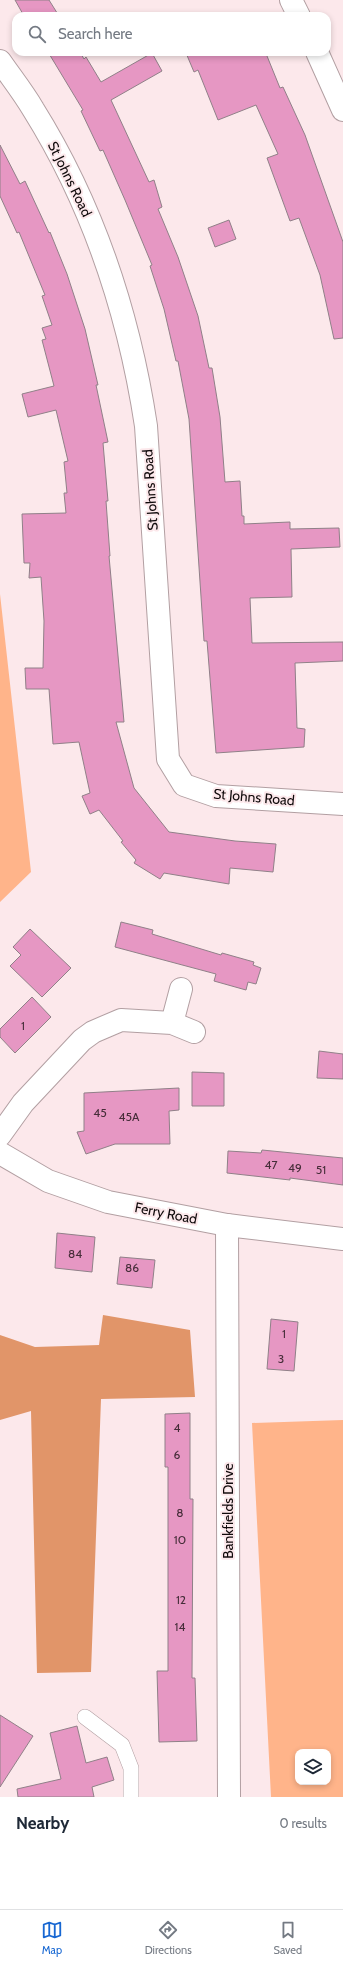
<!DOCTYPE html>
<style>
body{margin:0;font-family:Cabin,sans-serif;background:#f6f6f7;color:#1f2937}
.controls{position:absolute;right:12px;bottom:12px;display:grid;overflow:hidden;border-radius:8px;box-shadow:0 2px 6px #0003}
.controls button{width:36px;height:36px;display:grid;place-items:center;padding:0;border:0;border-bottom:1px solid #e0e1e3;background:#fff;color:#1f2937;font:20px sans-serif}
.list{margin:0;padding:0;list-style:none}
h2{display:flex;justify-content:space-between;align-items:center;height:52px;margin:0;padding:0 16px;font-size:17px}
h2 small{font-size:13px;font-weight:400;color:#747a83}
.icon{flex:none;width:22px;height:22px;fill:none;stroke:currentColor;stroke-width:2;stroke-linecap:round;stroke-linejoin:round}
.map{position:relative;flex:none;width:343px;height:1797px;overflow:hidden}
.search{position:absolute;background:#fff;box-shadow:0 2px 6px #0003;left:12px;right:12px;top:12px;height:44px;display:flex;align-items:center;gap:10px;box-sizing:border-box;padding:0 14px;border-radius:12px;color:#747a83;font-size:15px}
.sheet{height:112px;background:#fff}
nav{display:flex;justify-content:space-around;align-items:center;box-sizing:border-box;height:56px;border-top:1px solid #e0e1e3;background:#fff;font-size:11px;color:#747a83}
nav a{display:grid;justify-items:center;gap:2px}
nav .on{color:#1767d2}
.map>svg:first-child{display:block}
.green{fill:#ffb48a;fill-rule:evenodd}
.forest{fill:#e19569}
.building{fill:#e697c3;stroke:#908088}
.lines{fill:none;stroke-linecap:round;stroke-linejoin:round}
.lane-casing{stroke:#b29fa2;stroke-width:16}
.street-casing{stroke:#b29fa2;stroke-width:24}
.secondary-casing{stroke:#b29fa2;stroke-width:24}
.lane{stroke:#fff;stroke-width:15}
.street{stroke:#fff;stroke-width:22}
.secondary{stroke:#fff;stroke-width:22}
.labels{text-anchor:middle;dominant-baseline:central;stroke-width:4;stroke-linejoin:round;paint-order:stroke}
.number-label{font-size:12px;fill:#462d39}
.street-label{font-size:14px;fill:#100a0b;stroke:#fce8eb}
</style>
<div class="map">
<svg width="343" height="1797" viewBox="0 0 343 1797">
<rect width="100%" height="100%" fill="#fce8eb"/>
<path class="green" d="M 0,594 L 31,872 L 0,902 Z
M 343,1420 L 343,1797 L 271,1797 L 252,1423 ZM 298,1752 L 328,1752 L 328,1782 L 298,1782 Z"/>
<path class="forest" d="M 103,1315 L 190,1330 L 195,1397 L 101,1399 L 91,1672 L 37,1673 L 31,1411 L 0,1420 L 0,1335 L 35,1347 L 99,1345 Z"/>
<path class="building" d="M 15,0 L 49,0 L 59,16 L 24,16 Z
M 48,52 L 80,52 L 84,59 L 86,57 L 101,82 L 152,53 L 162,71 L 111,100 L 149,182 L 154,180 L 162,207 L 158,209 L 178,257 L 198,316 L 209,368 L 212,368 L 220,417 L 225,482 L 240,481 L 242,516 L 244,516 L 244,524 L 290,522 L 290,529 L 339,528 L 340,547 L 291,549 L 292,597 L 250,598 L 252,643 L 343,642 L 343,661 L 295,663 L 297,728 L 305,729 L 304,747 L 216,753 L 207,641 L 204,641 L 189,419 L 178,361 L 176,361 L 164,309 L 150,266 L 152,265 L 125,200 L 103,150 L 100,151 L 81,111 L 83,110 Z
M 188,52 L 264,52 L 267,56 L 280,88 L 283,87 L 305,135 L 343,242 L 343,338 L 334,339 L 320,275 L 299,218 L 290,221 L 267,158 L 278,154 L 256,105 L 218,120 L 198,70 L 194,72 L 186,53 Z
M 0,145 L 20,184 L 25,181 L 49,233 L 50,232 L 67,274 L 85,329 L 98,385 L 96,385 L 108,442 L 103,443 L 108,501 L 106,501 L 110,556 L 109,556 L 124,722 L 116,722 L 134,788 L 169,832 L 235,841 L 276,844 L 273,872 L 230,868 L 229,884 L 164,873 L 160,879 L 134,863 L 136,860 L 121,842 L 123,841 L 99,810 L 90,814 L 82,796 L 90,793 L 79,742 L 53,744 L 49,689 L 26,689 L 25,668 L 43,668 L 44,621 L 41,577 L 29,578 L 30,563 L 24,563 L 22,514 L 66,513 L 64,493 L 67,493 L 64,462 L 68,461 L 56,410 L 28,417 L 22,394 L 54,386 L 42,340 L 46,339 L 42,328 L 52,325 L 42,296 L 45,295 L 19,232 L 17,233 L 0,196 Z
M 229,220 L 236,239 L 215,247 L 208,228 Z
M 121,922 L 153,930 L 152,934 L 221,955 L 222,953 L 254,962 L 253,965 L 261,968 L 256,984 L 248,982 L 246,990 L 214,981 L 216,974 L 115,947 Z
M 30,929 L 71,968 L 42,997 L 10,966 L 21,955 L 13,947 Z
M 32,997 L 51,1017 L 15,1053 L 0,1037 L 0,1029 Z
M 319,1051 L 343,1054 L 343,1079 L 317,1078 Z
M 192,1072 L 224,1073 L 224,1106 L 192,1106 Z
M 179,1088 L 179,1110 L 169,1111 L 170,1144 L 115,1144 L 86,1154 L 77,1132 L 84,1131 L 84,1093 Z
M 262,1150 L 343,1158 L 343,1185 L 290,1178 L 290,1180 L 227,1173 L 228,1151 L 261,1153 Z
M 57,1233 L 95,1237 L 92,1272 L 55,1268 Z
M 120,1257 L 155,1260 L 152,1288 L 117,1284 Z
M 271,1319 L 298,1322 L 294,1371 L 267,1369 Z
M 190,1413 L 190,1499 L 193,1499 L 192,1678 L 195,1678 L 197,1741 L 159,1742 L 157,1671 L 168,1671 L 168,1467 L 165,1467 L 165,1414 Z
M 0,1715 L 33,1736 L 0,1787 Z
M 77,1726 L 86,1763 L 107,1757 L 114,1780 L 92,1787 L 94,1797 L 18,1797 L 17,1789 L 61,1779 L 50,1733 Z"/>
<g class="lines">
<g class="lane-casing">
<path id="lane" d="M 85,1717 L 122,1745 L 131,1768 L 131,1797"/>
</g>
<g class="street-casing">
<path id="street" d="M 291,0 L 299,16
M 317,52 L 343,110
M 0,61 C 11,77 23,92 33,109 C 93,205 129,314 146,426 L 168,759 L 184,785 L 216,796 L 343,804
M 172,1023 L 181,989
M 0,1135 L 23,1103 L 82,1040 L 93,1032 L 121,1020 L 172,1023 L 194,1032
M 227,1225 L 229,1797"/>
</g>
<g class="secondary-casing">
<path id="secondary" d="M 0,1153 L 48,1181 L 108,1202 L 227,1225 L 343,1239"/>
</g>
<use href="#lane" class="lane"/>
<use href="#street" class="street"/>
<use href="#secondary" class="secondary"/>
</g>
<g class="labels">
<g class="number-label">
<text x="23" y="1025">1</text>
<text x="100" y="1112">45</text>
<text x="129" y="1116">45A</text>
<text x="271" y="1164">47</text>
<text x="295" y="1167">49</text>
<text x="321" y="1169">51</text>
<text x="75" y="1253">84</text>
<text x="132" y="1267">86</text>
<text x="284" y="1333">1</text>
<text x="281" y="1358">3</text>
<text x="177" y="1427">4</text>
<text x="177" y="1454">6</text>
<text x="180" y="1512">8</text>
<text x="180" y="1539">10</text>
<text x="181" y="1599">12</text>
<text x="180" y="1626">14</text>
</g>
<g class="street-label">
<text transform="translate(70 179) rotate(64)">St Johns Road</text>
<text transform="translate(150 490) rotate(-94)">St Johns Road</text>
<text transform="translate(254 797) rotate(5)">St Johns Road</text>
<text transform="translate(166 1213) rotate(11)">Ferry Road</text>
<text transform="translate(228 1511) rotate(-90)">Bankfields Drive</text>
</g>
</g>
</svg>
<div class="controls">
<button><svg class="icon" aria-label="layers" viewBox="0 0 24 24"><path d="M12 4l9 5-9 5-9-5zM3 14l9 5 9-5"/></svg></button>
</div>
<div class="search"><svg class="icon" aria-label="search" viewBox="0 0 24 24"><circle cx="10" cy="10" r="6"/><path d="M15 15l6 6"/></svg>Search here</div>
</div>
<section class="sheet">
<h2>Nearby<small>0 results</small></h2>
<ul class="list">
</ul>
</section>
<nav>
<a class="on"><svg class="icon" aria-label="map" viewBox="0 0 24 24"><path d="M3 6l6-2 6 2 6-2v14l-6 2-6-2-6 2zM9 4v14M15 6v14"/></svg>Map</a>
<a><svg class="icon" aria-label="directions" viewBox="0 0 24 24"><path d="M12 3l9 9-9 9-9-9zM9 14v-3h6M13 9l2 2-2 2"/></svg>Directions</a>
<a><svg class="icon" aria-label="saved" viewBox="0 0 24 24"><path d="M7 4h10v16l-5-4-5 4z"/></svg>Saved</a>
</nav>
